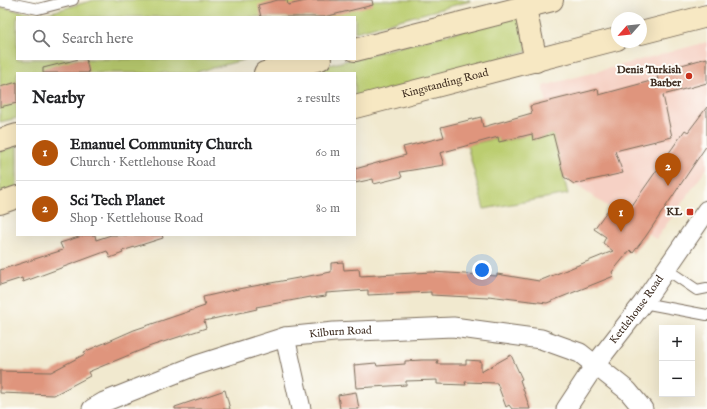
<!DOCTYPE html>
<meta charset="utf-8">
<style>
body{margin:0;font-family:"IM FELL English",serif;background:#f6f6f6;color:#202124}
.controls{position:absolute;right:12px;bottom:12px;display:grid;overflow:hidden;border-radius:0px;box-shadow:0 4px 16px #0002}
.controls button{width:36px;height:36px;display:grid;place-items:center;padding:0;border:0;border-bottom:1px solid #e0e0e0;background:#fff;color:#202124;font:20px sans-serif}
.compass{position:absolute;left:611px;top:12px;width:36px;height:36px;border-radius:50%;background:#fff;box-shadow:0 4px 16px #0002;rotate:243deg}
.you{position:absolute;left:482px;top:270px;width:14px;height:14px;margin:-10px;border:3px solid #fff;border-radius:50%;background:#1a73e8;box-shadow:0 0 0 6px #1a73e833}
.badge{display:grid;place-items:center;width:26px;height:26px;border-radius:50%;background:#b45309;color:#fff;font-size:13px;font-weight:700}
.pin{position:absolute;translate:-50% -33px;filter:drop-shadow(0 1px 2px #0008)}
.pin::after{content:'';position:absolute;top:21px;width:14px;height:12px;background:inherit;clip-path:polygon(0 0,100% 0,50% 100%)}
.list{margin:0;padding:0;list-style:none}
h2{display:flex;justify-content:space-between;align-items:center;height:52px;margin:0;padding:0 16px;font-size:17px}
h2 small{font-size:13px;font-weight:400;color:#757577}
.list li{display:grid;grid-template-columns:26px 1fr auto;gap:12px;align-items:center;box-sizing:border-box;height:56px;padding:0 16px;border-top:1px solid #e0e0e0}
.list b{display:block;font-size:15px;white-space:nowrap}
.list p{margin:0;font-size:13px;white-space:nowrap;color:#757577}
.list em{font-size:13px;font-style:normal;color:#757577}
.icon{flex:none;width:22px;height:22px;fill:none;stroke:currentColor;stroke-width:2;stroke-linecap:round;stroke-linejoin:round}
.map{position:relative;flex:none;width:707px;height:409px;overflow:hidden}
.search{position:absolute;background:#fff;box-shadow:0 4px 16px #0002;left:16px;top:16px;width:340px;height:44px;display:flex;align-items:center;gap:10px;box-sizing:border-box;padding:0 14px;border-radius:0px;color:#757577;font-size:15px}
.panel{position:absolute;background:#fff;box-shadow:0 4px 16px #0002;left:16px;top:72px;width:340px;height:164px;border-radius:0px}
.map>svg:first-child{display:block}
.built{fill:#f6d1c5}
.green{fill:#bbcd70;stroke:#7b7c47}
.building{fill:#df957d}
.lines{fill:none;stroke-linecap:round;stroke-linejoin:round}
.service-casing{stroke:#7b6d5c;stroke-width:12}
.minor-casing{stroke:#7b6d5c;stroke-width:21}
.secondary-casing{stroke:#7b6d5c;stroke-width:24}
.service{stroke:#fff;stroke-width:10}
.minor{stroke:#fff;stroke-width:19}
.secondary{stroke:#f7e8c3;stroke-width:22}
.poi-dot{fill:#c8321e;stroke:#fdfcf7;stroke-width:1.5}
.labels{text-anchor:middle;dominant-baseline:central;stroke-width:4;stroke-linejoin:round;paint-order:stroke}
.poi-label{font-size:11px;font-weight:bold;fill:#3b2a1e;stroke:#fdfcf7;text-anchor:end}
.street-label{font-size:11px;fill:#3b2a1e;stroke:#fdfcf7}
</style>
<div class="map">
<svg width="707" height="409" viewBox="0 0 707 409">
<rect width="100%" height="100%" fill="#fdfcf7"/>
<filter id="ink" filterUnits="userSpaceOnUse"><feTurbulence type="fractalNoise" baseFrequency=".025" numOctaves="2"/><feDisplacementMap in="SourceGraphic" scale="8" xChannelSelector="R" yChannelSelector="G"/><feConvolveMatrix kernelMatrix="1 2 1 2 8 2 1 2 1" color-interpolation-filters="sRGB"/></filter>
<filter id="wash" filterUnits="userSpaceOnUse"><feTurbulence type="fractalNoise" baseFrequency=".012" numOctaves="4" result="noise"/><feDisplacementMap in="SourceGraphic" scale="16" xChannelSelector="R" yChannelSelector="G"/><feGaussianBlur stdDeviation="0.9" result="paint"/><feColorMatrix in="noise" values="0 0 0 0 0 0 0 0 0 0 0 0 0 0 0 0 0 1.4 0 .05"/><feComposite in="paint" operator="in"/></filter>
<g filter="url(#wash)">
<rect width="100%" height="100%" fill="#f1e9cf"/>
<path class="built" d="M 707,42 L 707,168 L 656,239 L 564,177 L 543,86 Z"/>
<path class="green" d="M 94,0 L 470,0 L 470,1 L 355,32 L 355,17 L 17,17 L 17,59 L 247,59 L 193,73 L 17,73 L 17,118 L 0,122 L 0,7 L 41,15 Z
M 519,16 L 528,51 L 355,99 L 355,73 L 298,73 Z
M 530,129 L 533,140 L 553,134 L 568,194 L 484,209 L 467,145 L 498,138 L 500,142 L 524,136 L 523,131 Z
M 17,146 L 17,188 L 0,192 L 0,151 Z"/>
<g id="blocks">
<path class="building" d="M 278,0 L 287,0 L 288,5 L 310,0 L 372,0 L 373,5 L 324,17 L 261,17 L 258,5 Z
M 707,58 L 707,83 L 663,95 L 672,137 L 615,151 L 623,173 L 574,184 L 564,177 L 553,134 L 533,140 L 532,134 L 499,142 L 498,137 L 440,153 L 444,165 L 400,172 L 402,177 L 374,184 L 373,179 L 355,183 L 355,169 L 406,155 L 403,147 L 444,137 L 441,127 L 481,117 L 483,127 L 532,113 L 530,106 L 598,89 L 599,95 L 658,79 L 656,72 Z
M 79,59 L 86,59 L 89,73 L 43,73 L 43,68 Z
M 17,82 L 17,103 L 0,107 L 0,87 Z
M 707,107 L 707,145 L 646,236 L 633,253 L 630,250 L 612,272 L 614,276 L 547,303 L 488,296 L 488,298 L 431,295 L 431,292 L 368,295 L 368,290 L 326,293 L 326,296 L 311,298 L 311,297 L 256,307 L 257,309 L 204,321 L 206,328 L 151,346 L 88,372 L 90,376 L 54,395 L 0,393 L 0,371 L 51,372 L 85,354 L 84,352 L 134,330 L 205,306 L 203,297 L 238,289 L 331,272 L 331,263 L 343,262 L 344,270 L 359,269 L 360,276 L 432,272 L 497,276 L 497,274 L 539,281 L 613,251 L 603,243 L 606,237 L 594,229 L 610,207 L 624,217 L 685,130 L 688,132 Z
M 85,235 L 95,235 L 96,240 L 111,235 L 162,235 L 163,238 L 122,251 L 123,253 L 110,258 L 107,251 L 23,282 L 22,278 L 0,285 L 0,270 L 63,250 L 60,243 Z
M 511,355 L 522,379 L 520,380 L 530,409 L 512,409 L 509,405 L 506,407 L 497,383 L 465,382 L 466,385 L 437,384 L 437,380 L 406,381 L 406,385 L 356,388 L 354,365 L 376,363 L 377,366 L 405,364 L 405,361 L 422,360 L 438,360 L 437,364 L 466,364 L 466,360 L 481,361 L 481,372 Z
M 225,390 L 230,409 L 175,409 L 175,407 Z
M 356,392 L 359,409 L 340,409 L 338,395 Z"/>
</g>
</g>
<g filter="url(#ink)">
<use href="#blocks" fill-opacity="0" stroke="#7b6d5c" stroke-width="1"/>
<g class="lines">
<g class="service-casing">
<path id="service" d="M 0,1 L 38,9 L 73,0
M 666,269 L 697,290 L 707,288
M 643,303 L 707,315"/>
</g>
<g class="minor-casing">
<g id="minor">
<path d="M 285,337 L 301,409"/>
<path id="s1" d="M 92,409 L 104,402 L 197,365 L 285,337 L 334,332 L 453,327 L 541,339 L 580,353 L 628,391 L 643,409"/>
<path id="s2" d="M 566,409 L 595,365 L 643,303 L 707,210"/>
</g>
</g>
<g class="secondary-casing">
<g id="secondary">
<path d="M 525,8 L 536,61"/>
<path d="M 641,33 L 707,16"/>
<path d="M 355,50 L 552,0"/>
<path d="M 265,73 L 320,59"/>
<path id="s3" d="M 355,107 L 617,39"/>
<path d="M 0,140 L 17,135"/>
<path d="M 0,203 L 17,197"/>
</g>
</g>
<use href="#service" class="service"/>
<use href="#minor" class="minor"/>
<use href="#secondary" class="secondary"/>
</g>
</g>
<g class="poi-dot">
<circle cx="689" cy="76" r="4"/>
<rect x="686" y="208" width="8" height="8" rx="2"/>
</g>
<g class="labels">
<g class="poi-label">
<text x="681" y="70">Denis Turkish<tspan x="681" dy="13">Barber</tspan></text>
<text x="682" y="212">KL</text>
</g>
<g class="street-label">
<text stroke="none"><textPath href="#s3" startOffset="93">Kingstanding Road</textPath></text>
<text stroke="none"><textPath href="#s2" startOffset="122">Kettlehouse Road</textPath></text>
<text stroke="none"><textPath href="#s1" startOffset="262">Kilburn Road</textPath></text>
</g>
</g>
</svg>
<div class="controls">
<button>+</button>
<button>−</button>
</div>
<svg class="compass" viewBox="-18 -18 36 36"><path d="M0-13l5 13h-10z" fill="#e53935"/><path d="M0 13l5-13h-10z" fill="#757577"/></svg>
<div class="you"></div>
<div class="pin badge" style="left:621px;top:232px">1</div>
<div class="pin badge" style="left:668px;top:186px">2</div>
<div class="search"><svg class="icon" aria-label="search" viewBox="0 0 24 24"><circle cx="10" cy="10" r="6"/><path d="M15 15l6 6"/></svg>Search here</div>
<section class="panel">
<h2>Nearby<small>2 results</small></h2>
<ul class="list">
<li><span class="badge">1</span><div><b>Emanuel Community Church</b><p>Church · Kettlehouse Road</p></div><em>60 m</em></li>
<li><span class="badge">2</span><div><b>Sci Tech Planet</b><p>Shop · Kettlehouse Road</p></div><em>80 m</em></li>
</ul>
</section>
</div>
